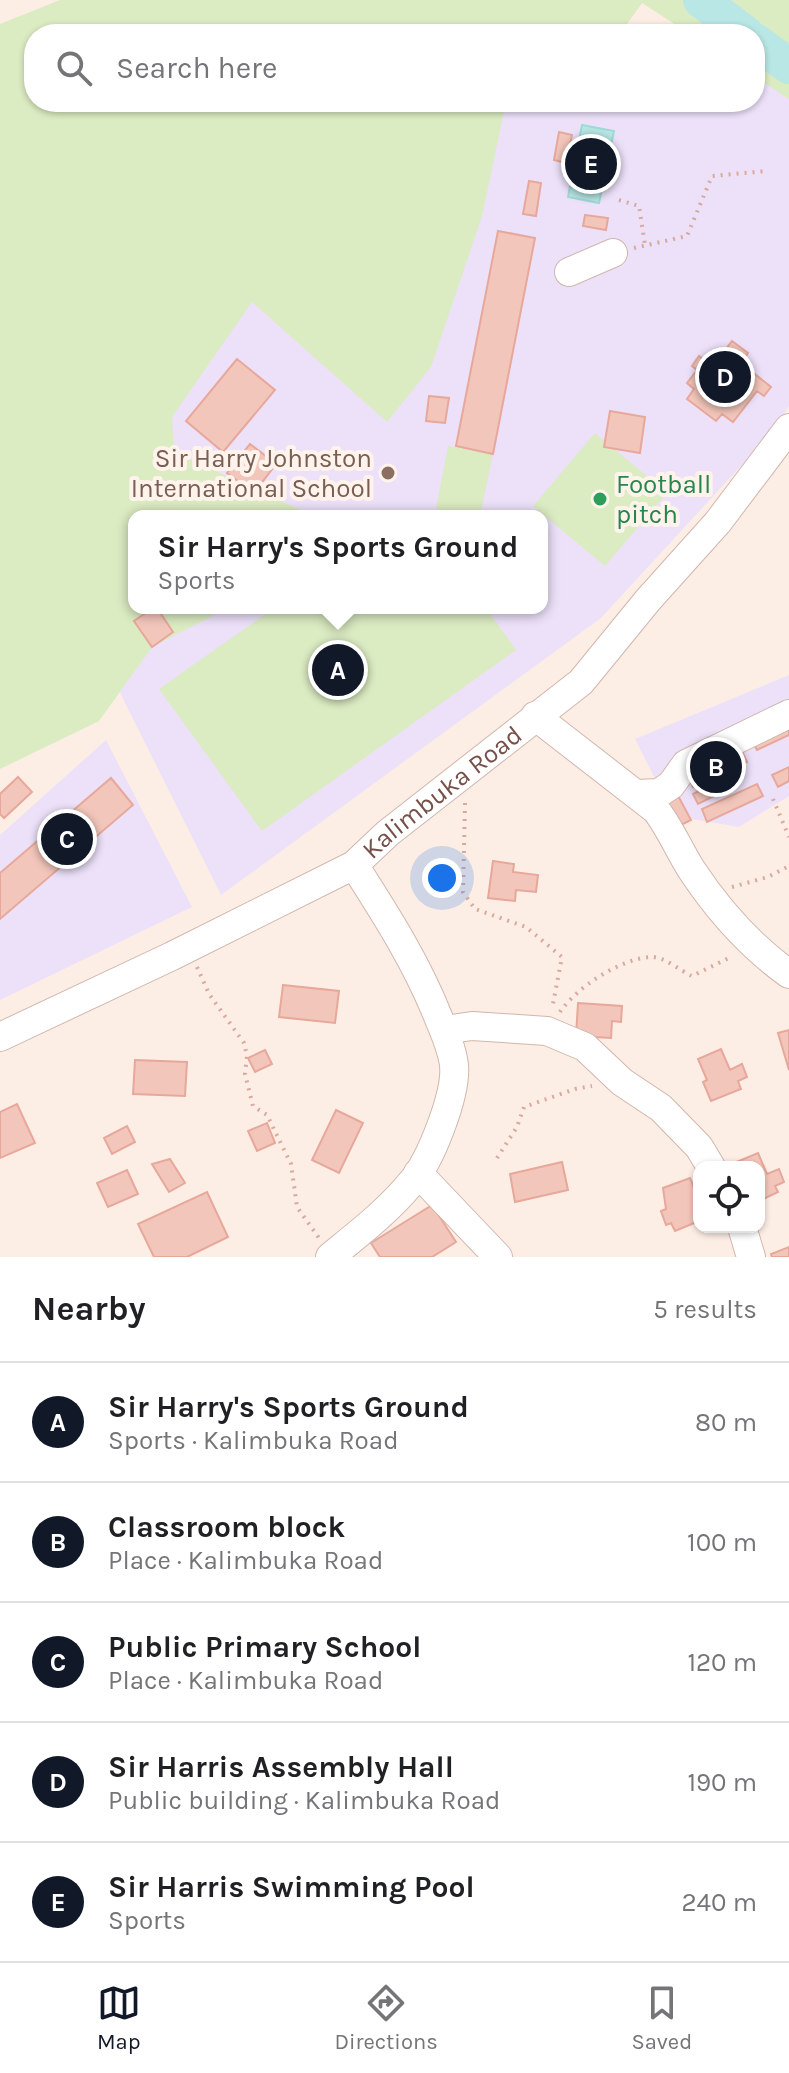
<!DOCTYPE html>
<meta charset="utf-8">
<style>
body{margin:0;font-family:Karla,sans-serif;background:#f2f2f2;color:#202124}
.controls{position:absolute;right:24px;bottom:24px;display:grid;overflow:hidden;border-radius:16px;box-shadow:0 2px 6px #0004}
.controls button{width:72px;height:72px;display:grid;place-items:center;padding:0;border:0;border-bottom:2px solid #e0e0e0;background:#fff;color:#202124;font:40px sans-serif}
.you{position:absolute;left:442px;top:878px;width:28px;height:28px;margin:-20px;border:6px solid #fff;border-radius:50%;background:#1a73e8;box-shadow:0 0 0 12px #1a73e833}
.badge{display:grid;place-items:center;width:52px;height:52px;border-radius:50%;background:#111827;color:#fff;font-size:26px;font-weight:700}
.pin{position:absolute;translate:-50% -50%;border:4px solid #fff;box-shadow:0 2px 8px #0006}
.popup{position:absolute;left:128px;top:510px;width:420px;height:104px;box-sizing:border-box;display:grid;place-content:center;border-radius:16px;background:#fff;filter:drop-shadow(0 2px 6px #0005);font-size:26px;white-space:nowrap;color:#757577}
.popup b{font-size:30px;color:#202124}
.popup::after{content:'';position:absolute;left:50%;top:100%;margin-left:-16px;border:16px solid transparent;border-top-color:#fff}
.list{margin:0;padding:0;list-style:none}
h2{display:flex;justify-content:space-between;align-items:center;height:104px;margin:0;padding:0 32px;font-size:34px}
h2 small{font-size:26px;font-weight:400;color:#757577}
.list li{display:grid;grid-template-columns:52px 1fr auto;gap:24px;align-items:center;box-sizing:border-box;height:120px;padding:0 32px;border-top:2px solid #e0e0e0}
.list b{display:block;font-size:30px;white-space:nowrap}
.list p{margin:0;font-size:26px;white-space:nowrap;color:#757577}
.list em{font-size:26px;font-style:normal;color:#757577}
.icon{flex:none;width:44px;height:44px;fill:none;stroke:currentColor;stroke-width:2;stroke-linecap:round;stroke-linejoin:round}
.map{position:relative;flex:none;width:789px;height:1257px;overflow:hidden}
.search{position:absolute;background:#fff;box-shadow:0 2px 6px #0004;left:24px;right:24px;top:24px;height:88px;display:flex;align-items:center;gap:20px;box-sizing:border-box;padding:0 28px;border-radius:32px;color:#757577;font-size:30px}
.sheet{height:704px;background:#fff}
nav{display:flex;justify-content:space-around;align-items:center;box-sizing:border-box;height:112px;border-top:2px solid #e0e0e0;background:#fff;font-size:22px;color:#757577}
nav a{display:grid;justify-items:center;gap:4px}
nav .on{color:#111827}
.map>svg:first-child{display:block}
.education{fill:#ece1f9;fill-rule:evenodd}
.green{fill:#dbebc2}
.water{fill:#b8e7e5;stroke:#9edad7;stroke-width:2}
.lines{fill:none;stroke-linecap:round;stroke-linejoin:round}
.river{stroke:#b8e7e5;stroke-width:36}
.building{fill:#f3c6bb;stroke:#e7a89b;stroke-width:2}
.minor-casing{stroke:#d1b6ad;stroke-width:30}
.path{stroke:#d9a99e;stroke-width:4;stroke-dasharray:2 6;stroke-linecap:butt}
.minor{stroke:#fff;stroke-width:28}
.education-dot{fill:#8d6e63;stroke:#fff3ec;stroke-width:3}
.leisure-dot{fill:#2e9e5b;stroke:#fff3ec;stroke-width:3}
.labels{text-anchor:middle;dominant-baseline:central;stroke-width:8;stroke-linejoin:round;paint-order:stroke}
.education-label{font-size:26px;fill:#785e54;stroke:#fff3ec;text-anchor:end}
.leisure-label{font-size:26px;fill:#27864d;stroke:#fff3ec;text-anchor:start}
.street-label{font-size:26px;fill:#775049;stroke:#fff3ec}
</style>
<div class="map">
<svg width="789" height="1257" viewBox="0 0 789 1257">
<rect width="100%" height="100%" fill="#fdeee5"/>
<path class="education" d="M 755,56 L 789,79 L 789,406 L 774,430 L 601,618 L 221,895 L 125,703 L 50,537 L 277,102 L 755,102 ZM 134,516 L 542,516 L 542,608 L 134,608 Z
M 789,675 L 789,796 L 739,827 L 674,816 L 635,739 Z
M 106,740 L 192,907 L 0,1000 L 0,835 Z"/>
<path class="green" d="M 60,0 L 789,0 L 789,99 L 755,77 L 755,34 L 690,34 L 642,3 L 620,34 L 34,34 L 34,102 L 506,102 L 482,216 L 431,367 L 387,422 L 252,302 L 172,417 L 174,452 L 314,516 L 134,516 L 134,608 L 228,608 L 152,647 L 99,721 L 0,769 L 0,24 Z
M 595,433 L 667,493 L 605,566 L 533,506 Z
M 448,446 L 493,454 L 480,516 L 436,509 Z
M 274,608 L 486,608 L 516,650 L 262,831 L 159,689 Z"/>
<path class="water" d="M 582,125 L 614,131 L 599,203 L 568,197 Z"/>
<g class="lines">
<path class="river" d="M 701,0 L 746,34
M 755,41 L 789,66"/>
</g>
<path class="building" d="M 559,132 L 572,135 L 566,163 L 554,160 Z
M 529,181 L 541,183 L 536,216 L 523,214 Z
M 585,215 L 608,218 L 606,230 L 583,226 Z
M 498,231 L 535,238 L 493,454 L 456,446 Z
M 732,341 L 748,353 L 741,363 L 771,387 L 764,396 L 757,391 L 733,422 L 722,414 L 716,421 L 687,399 L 694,389 L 687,383 L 697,370 L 692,366 L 699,356 L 707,362 L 718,349 L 723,353 Z
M 237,359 L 275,390 L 223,452 L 186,421 Z
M 429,396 L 449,398 L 445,423 L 426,421 Z
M 610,411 L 645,417 L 640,453 L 604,447 Z
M 250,444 L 276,464 L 254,493 L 227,473 Z
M 153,608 L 157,608 L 173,632 L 152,647 L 134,621 Z
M 789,717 L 789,735 L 757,750 L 750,736 Z
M 739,745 L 747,762 L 693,787 L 685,771 Z
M 789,767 L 789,781 L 778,787 L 772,775 Z
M 18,777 L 32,792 L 4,818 L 0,814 L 0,794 Z
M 111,778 L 133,805 L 0,919 L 0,873 Z
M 725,778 L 730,788 L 698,804 L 693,794 Z
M 757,784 L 763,796 L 707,822 L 702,809 Z
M 675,790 L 691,820 L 677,827 L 662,797 Z
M 493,861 L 514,864 L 513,872 L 538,875 L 536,892 L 516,890 L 515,901 L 488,898 Z
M 283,985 L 339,991 L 335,1023 L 279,1017 Z
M 578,1003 L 622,1006 L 621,1022 L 612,1021 L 611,1038 L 576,1036 Z
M 789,1030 L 789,1070 L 778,1033 Z
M 721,1049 L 730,1070 L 742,1064 L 747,1077 L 738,1081 L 741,1089 L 711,1101 L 703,1082 L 707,1080 L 698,1059 Z
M 265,1050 L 272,1064 L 255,1072 L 248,1058 Z
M 135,1060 L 187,1062 L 185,1096 L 133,1094 Z
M 17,1104 L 35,1143 L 0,1158 L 0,1112 Z
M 336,1110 L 363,1123 L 339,1173 L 312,1160 Z
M 267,1123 L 275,1143 L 257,1151 L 248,1131 Z
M 127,1126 L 135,1142 L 112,1154 L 104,1138 Z
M 758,1153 L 767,1174 L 779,1169 L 784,1182 L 775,1186 L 778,1192 L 759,1201 L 759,1167 L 736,1167 L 734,1163 Z
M 170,1159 L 185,1183 L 169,1192 L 152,1164 Z
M 562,1162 L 568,1190 L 515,1202 L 510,1174 Z
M 127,1170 L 138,1194 L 108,1207 L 97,1183 Z
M 690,1178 L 699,1200 L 699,1221 L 675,1231 L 671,1223 L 666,1225 L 661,1211 L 666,1209 L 663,1188 Z
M 207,1192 L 228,1237 L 187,1257 L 154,1257 L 138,1224 Z
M 432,1205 L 456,1242 L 432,1257 L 380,1257 L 371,1243 Z
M 789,1247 L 789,1257 L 772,1257 L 771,1254 Z"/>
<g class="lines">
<g class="minor-casing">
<g id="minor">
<path d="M 569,272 L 613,253"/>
<path d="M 535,716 L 656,810 C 670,828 679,850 691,869 C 718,910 750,946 789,974"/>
<path d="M 637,794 L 659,793 L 671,785 L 686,764 L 789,714"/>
<path d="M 444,1030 L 472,1026 L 547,1031 L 585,1047 L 622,1082 L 661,1108 L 699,1147 L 711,1167"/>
<path id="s1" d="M 0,1037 L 172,956 L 354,865 L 388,833 L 581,682 L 648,600 L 718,522 L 789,428"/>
<path d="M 418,1173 L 498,1257"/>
<path d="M 742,1227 L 751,1257"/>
<path d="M 330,1257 C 358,1234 388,1211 411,1183 C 430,1162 457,1094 454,1065 C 452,1049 445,1033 439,1019 C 417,963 386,915 354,865"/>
</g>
</g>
<path class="path" d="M 619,200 L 639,206 L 645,245
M 634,248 L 687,236 L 712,176 L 767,171
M 773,799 L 789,837
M 465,803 L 463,892 L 475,909 L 526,927 L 562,957 L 552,1009
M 732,887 L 768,877 L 789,866
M 197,967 L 209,994 L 244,1043 L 247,1056 L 245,1074 L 253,1106 L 267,1115 L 291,1164 L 297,1207 L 319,1238
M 560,1012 C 577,987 621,958 652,957 C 664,957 681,971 692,976 L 731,957
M 497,1158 L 517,1127 L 524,1107 L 575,1089 L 592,1086"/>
<use href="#minor" class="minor"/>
</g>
<circle class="education-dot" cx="388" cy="473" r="8"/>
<circle class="leisure-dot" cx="600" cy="499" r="8"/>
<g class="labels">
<g class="education-label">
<text x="372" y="458">Sir Harry Johnston<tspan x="372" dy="30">International School</tspan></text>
</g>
<g class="leisure-label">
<text x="616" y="484">Football<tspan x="616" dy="30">pitch</tspan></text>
</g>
<g class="street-label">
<text stroke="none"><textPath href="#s1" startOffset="508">Kalimbuka Road</textPath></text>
</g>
</g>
</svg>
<div class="controls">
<button><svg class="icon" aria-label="locate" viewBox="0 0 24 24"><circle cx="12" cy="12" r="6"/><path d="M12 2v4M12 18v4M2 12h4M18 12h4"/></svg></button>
</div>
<div class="you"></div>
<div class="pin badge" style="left:338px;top:670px">A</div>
<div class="popup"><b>Sir Harry's Sports Ground</b>Sports</div>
<div class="pin badge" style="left:716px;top:767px">B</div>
<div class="pin badge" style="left:67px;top:839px">C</div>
<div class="pin badge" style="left:725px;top:377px">D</div>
<div class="pin badge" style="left:591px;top:164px">E</div>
<div class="search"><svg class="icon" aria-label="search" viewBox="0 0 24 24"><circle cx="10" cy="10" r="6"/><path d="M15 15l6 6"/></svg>Search here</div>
</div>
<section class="sheet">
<h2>Nearby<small>5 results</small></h2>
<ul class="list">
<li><span class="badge">A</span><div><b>Sir Harry's Sports Ground</b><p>Sports · Kalimbuka Road</p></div><em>80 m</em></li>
<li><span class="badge">B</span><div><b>Classroom block</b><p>Place · Kalimbuka Road</p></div><em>100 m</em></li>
<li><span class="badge">C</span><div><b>Public Primary School</b><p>Place · Kalimbuka Road</p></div><em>120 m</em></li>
<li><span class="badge">D</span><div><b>Sir Harris Assembly Hall</b><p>Public building · Kalimbuka Road</p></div><em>190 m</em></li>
<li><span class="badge">E</span><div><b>Sir Harris Swimming Pool</b><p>Sports</p></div><em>240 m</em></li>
</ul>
</section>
<nav>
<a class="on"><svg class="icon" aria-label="map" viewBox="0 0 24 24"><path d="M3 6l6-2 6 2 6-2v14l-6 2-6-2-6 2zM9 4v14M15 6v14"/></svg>Map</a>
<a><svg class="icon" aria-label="directions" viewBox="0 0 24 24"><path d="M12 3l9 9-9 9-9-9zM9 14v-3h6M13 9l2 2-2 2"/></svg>Directions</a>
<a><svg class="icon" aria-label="saved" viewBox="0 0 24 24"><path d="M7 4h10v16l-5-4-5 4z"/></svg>Saved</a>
</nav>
